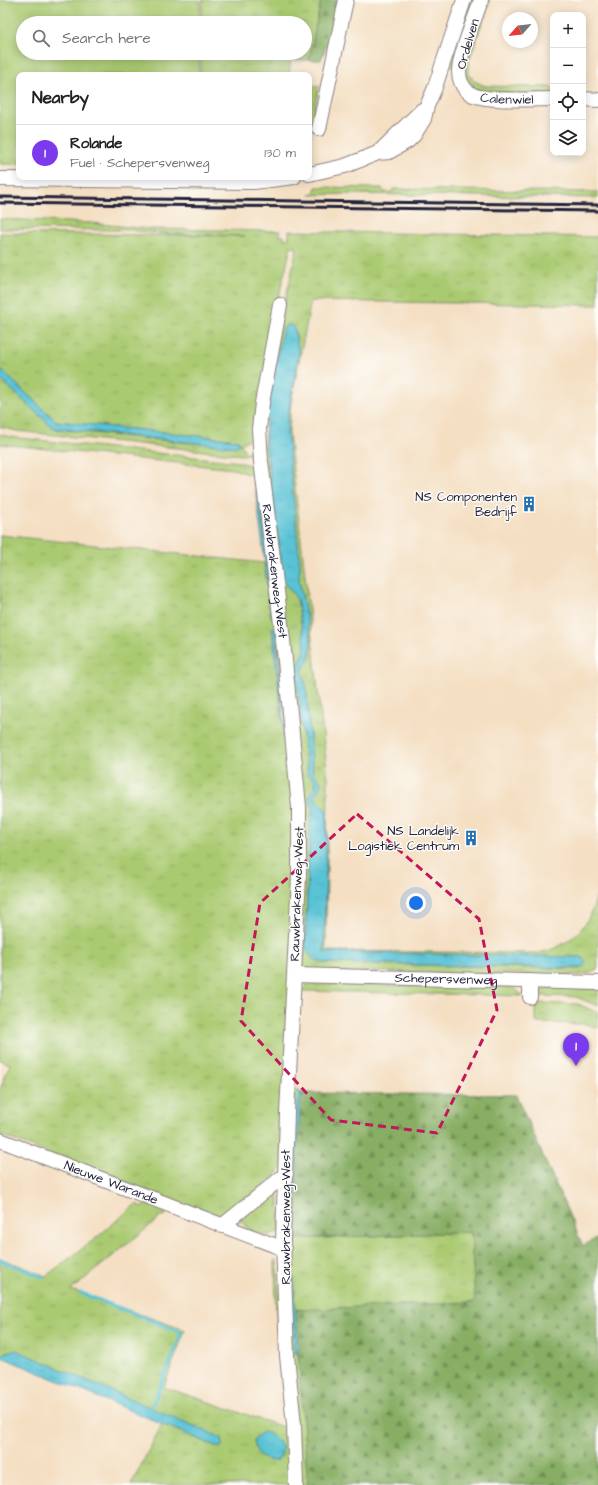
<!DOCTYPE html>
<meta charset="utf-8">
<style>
body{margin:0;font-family:"Architects Daughter",sans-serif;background:#f6f6f6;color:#202124}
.controls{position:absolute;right:12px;top:12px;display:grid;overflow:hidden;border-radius:8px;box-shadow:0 2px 10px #0003}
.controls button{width:36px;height:36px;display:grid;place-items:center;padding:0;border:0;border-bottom:1px solid #e0e0e0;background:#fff;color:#202124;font:20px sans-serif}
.compass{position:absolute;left:502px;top:12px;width:36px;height:36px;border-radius:50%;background:#fff;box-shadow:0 2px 10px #0003;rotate:243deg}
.you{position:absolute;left:416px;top:903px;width:14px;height:14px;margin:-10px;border:3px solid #fff;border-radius:50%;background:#1a73e8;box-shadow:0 0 0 6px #1a73e833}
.badge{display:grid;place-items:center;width:26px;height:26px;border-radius:50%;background:#7c3aed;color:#fff;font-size:13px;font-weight:700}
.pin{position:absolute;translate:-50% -33px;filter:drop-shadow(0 1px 2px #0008)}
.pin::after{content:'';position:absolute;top:21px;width:14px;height:12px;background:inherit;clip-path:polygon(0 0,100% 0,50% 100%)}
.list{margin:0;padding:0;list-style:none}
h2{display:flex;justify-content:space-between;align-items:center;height:52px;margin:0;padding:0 16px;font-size:17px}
h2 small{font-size:13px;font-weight:400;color:#757577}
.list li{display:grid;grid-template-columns:26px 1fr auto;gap:12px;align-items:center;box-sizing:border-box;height:56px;padding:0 16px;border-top:1px solid #e0e0e0}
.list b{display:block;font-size:15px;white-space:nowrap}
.list p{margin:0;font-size:13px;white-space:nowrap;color:#757577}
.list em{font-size:13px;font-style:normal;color:#757577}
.icon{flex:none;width:22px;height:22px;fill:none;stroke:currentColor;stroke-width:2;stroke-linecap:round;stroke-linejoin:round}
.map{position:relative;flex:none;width:598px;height:1485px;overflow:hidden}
.search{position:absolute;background:#fff;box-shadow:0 2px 10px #0003;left:16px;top:16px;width:296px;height:44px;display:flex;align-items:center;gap:10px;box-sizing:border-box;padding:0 14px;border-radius:22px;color:#757577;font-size:15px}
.panel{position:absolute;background:#fff;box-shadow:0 2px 10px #0003;left:16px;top:72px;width:296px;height:108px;border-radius:8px}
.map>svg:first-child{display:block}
.grass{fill:url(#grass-tufts);stroke:#667656;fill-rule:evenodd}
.forest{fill:url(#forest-firs);stroke:#54684f}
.park{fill:#aaca71;stroke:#667656}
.water{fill:url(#water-ripples);stroke:#3e7288}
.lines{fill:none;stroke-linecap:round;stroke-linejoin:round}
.stream{stroke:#59c3d5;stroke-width:3.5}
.minor-casing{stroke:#8b807f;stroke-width:16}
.minor{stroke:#fff;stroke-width:14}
.rail{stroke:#22223b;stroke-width:3}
.marked{fill:none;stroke:#c2185b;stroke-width:3;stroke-dasharray:8 5;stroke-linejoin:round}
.labels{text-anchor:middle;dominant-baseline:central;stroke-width:3;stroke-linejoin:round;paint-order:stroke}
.street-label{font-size:13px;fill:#22223b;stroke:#fdfcf7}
.poi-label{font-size:13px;fill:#22223b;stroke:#fdfcf7;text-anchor:end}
</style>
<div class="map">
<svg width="598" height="1485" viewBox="0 0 598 1485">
<defs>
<pattern id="grass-tufts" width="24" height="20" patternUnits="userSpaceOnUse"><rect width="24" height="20" fill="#aaca71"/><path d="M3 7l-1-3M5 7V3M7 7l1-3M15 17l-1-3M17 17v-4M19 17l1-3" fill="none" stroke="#92ad63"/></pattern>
<pattern id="forest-firs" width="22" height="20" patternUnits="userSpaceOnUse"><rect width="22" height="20" fill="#87ae63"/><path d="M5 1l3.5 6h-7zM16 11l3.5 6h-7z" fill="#6e8d53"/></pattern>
<pattern id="water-ripples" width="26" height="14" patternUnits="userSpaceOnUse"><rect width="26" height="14" fill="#59c3d5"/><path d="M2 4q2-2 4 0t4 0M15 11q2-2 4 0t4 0" fill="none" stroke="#4da7b8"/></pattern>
</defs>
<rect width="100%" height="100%" fill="#fdfcf7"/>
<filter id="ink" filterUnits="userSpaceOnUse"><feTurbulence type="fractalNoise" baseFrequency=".025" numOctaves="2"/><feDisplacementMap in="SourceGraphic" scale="8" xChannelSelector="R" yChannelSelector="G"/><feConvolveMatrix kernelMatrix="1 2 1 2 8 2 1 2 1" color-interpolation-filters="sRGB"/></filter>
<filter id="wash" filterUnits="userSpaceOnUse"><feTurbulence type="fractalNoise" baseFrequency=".012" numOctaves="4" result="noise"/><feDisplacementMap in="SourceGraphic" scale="16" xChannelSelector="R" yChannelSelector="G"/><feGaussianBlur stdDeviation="0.9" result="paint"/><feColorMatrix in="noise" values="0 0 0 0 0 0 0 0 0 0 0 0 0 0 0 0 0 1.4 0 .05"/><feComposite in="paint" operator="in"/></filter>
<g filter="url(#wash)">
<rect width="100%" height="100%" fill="#f4dfc3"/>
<path class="grass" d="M 202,0 L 321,0 L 309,60 L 291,60 L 289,75 L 201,75 L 201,53 L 305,53 L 305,23 L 202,23 Z
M 470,0 L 476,0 L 454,66 L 448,65 Z
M 485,0 L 490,0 L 469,61 L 469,74 L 474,81 L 485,86 L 553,87 L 553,93 C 538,93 487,95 476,89 C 469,85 466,78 464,71 Z
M 316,187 L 382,188 L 384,192 L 392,192 L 393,189 L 598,192 L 598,198 L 349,194 L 310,195 L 314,193 Z
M 0,219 L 91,223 L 149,229 L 280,231 L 280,236 L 284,236 L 284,239 L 289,238 L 289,231 L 598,237 L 598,305 L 311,301 L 291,402 L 289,433 L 328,779 L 326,951 L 539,953 C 572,946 592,924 598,890 L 598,968 L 588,974 L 580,975 L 318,971 C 309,970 305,968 300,961 L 302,895 L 263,449 L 279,329 L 297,248 L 291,247 L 276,308 L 256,435 L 241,444 L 246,453 L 256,447 L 255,453 L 242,455 L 17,431 L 0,427 L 0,379 L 55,429 L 188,443 L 238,440 L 56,421 L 0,369 L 0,233 L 245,236 L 173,234 L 124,230 L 0,229 ZM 288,324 L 295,330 L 299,353 L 288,414 L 287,432 L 300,565 L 299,580 L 311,639 L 310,656 L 302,671 L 306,685 L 313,773 L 321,782 L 314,797 L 327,811 L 324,953 L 581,957 L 583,958 L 580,969 L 324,963 C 313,961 306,954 305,943 L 310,825 L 313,808 L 309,798 L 316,784 L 314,780 L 308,775 L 296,674 C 298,664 305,657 305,646 L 297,599 L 284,582 L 267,462 L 286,325 Z
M 0,434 L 10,437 L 240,462 L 252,466 L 259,471 L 279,639 L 298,824 L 283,1165 L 272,1179 L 227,1213 L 219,1216 L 212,1215 L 0,1135 L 0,1089 L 10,1064 L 0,1060 L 0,535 L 264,563 L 271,617 L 274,617 L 258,485 L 255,485 L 254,476 L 233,469 L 0,444 ZM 272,628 L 276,629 L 291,762 L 292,788 L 290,788 Z
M 308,984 L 514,987 L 523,996 L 301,991 Z
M 545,988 L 598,989 L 598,1006 L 576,997 L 536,996 Z
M 536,1003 L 578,1004 L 598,1013 L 598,1028 L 586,1024 L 538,1023 L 536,1022 Z
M 291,1091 L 298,1091 L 293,1153 L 291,1270 L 294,1269 L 295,1239 L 471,1232 L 475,1300 L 472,1302 L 295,1310 L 294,1278 L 291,1277 L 294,1353 L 298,1353 L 308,1485 L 300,1485 L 289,1328 Z
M 278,1188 L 281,1231 C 277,1232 272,1235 268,1235 C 260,1236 240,1227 241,1218 Z
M 148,1202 L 167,1210 L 165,1216 L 163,1215 L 71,1290 L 185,1330 L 164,1387 L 286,1428 L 276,1310 L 275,1259 L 277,1263 L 294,1485 L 131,1485 L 162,1424 L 220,1448 L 7,1352 L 3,1355 L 0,1354 L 0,1258 L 46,1276 L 95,1239 L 136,1204 L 142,1207 Z"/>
<path class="forest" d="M 321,0 L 338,0 L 328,42 L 321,60 L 309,60 Z
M 301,1093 L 516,1095 L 583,1246 L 598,1237 L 598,1485 L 308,1485 L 295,1310 L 472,1302 L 475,1300 L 471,1232 L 295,1239 L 297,1153 Z"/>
<path class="park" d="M 0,0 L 200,0 L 200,23 L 23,23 L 23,53 L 199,53 L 199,75 L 19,75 L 19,164 L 0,164 Z
M 309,86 L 319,86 L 309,139 Z"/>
<path class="water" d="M 289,324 L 294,328 L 299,353 L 288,414 L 287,432 L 300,565 L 299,580 L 311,639 L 310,656 L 302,671 L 306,685 L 313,773 L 321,782 L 320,788 L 314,797 L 327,811 L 324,952 L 581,957 L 586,962 L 582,968 L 324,963 C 313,961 306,954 305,943 L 310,825 L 313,808 L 309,798 L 316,784 L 314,780 L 308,775 L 296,674 C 297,664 305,657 305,646 L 297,599 L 284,582 L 265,439 L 267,408 L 283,328 Z
M 0,369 L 56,421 L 238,440 L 240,444 L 235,447 L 53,428 L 0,379 Z
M 255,485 L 258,485 L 275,617 L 272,617 Z
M 272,628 L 275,628 L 290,788 Z
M 298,1091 L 301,1092 L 301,1093 L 297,1153 L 294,1269 L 291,1270 L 293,1153 Z
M 291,1277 L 294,1277 L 298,1353 L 294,1353 Z
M 16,1350 L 222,1438 L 223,1445 L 220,1448 L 4,1358 L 3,1355 L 7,1352 Z
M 263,1432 C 273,1433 277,1440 283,1448 L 281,1456 L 276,1461 C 262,1461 254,1453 254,1439 Z"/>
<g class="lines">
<path class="stream" d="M 0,1260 L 43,1277
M 81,1293 L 182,1333 L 150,1411
M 0,1356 L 3,1357"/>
</g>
</g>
<g filter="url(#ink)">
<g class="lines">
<g class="minor-casing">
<g id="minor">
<path id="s1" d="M 481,0 C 475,20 463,44 460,64 C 457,76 461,89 473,95 C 491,102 533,99 553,99"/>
<path d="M 583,99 L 598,100"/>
<path d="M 319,129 L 346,0"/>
<path d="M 378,153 L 422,110"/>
<path d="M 309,174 L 345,166 L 378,153 L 389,152 L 408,141 L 414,135 L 424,119 L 427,106 L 434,90 L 464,0"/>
<path d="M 0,179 L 254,182 L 294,177"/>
<path id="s2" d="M 280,305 L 262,403 L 259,429 L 261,461 L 283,640 L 299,807 L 299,876 L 287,1113 L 283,1240 L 287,1356 L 294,1425 L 296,1485"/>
<path id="s3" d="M 294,975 L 598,983"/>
<path d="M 530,997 L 530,981"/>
<path id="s4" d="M 0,1140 L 284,1249"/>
<path d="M 222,1226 L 286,1174"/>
</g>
</g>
<use href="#minor" class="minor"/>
<path class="rail" d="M 0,197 L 598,205
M 0,203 L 598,211"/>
</g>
</g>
<path class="marked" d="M 357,814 L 479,919 L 497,1010 L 437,1133 L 331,1120 L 241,1021 L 260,903 Z"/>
<defs>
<g id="building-bare" transform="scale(1.2)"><path d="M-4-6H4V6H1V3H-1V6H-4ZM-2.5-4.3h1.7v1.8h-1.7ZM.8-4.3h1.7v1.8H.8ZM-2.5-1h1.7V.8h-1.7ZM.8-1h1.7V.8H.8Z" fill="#1f6fb2" stroke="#fdfcf7" stroke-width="2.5" paint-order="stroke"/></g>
</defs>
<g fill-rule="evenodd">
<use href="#building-bare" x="529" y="504"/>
<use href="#building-bare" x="471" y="838"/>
</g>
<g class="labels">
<g class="street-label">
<text transform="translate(468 44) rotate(-74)">Ordelven</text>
<text stroke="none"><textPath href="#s1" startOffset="138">Calenwiel</textPath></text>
<text stroke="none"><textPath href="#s2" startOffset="269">Rauwbrakenweg-West</textPath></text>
<text transform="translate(297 894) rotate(-88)">Rauwbrakenweg-West</text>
<text stroke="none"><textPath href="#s3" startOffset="152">Schepersvenweg</textPath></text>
<text stroke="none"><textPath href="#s4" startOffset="119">Nieuwe Warande</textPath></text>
<text transform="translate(286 1217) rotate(-90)">Rauwbrakenweg-West</text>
</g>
<g class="poi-label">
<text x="517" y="497">NS Componenten<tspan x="517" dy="15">Bedrijf</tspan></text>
<text x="459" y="831">NS Landelijk<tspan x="459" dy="15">Logistiek Centrum</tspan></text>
</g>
</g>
</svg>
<div class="controls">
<button>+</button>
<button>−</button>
<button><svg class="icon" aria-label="locate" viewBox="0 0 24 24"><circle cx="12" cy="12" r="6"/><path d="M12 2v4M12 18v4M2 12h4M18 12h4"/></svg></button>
<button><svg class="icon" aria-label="layers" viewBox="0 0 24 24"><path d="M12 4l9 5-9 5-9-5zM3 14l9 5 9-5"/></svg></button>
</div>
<svg class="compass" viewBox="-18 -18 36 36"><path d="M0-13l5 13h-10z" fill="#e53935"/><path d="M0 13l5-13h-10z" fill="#757577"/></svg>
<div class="you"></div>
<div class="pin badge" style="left:576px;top:1066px">1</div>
<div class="search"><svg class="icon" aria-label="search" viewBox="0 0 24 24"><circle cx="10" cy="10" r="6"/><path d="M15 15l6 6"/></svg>Search here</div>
<section class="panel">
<h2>Nearby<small></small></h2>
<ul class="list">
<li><span class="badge">1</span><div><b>Rolande</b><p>Fuel · Schepersvenweg</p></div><em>130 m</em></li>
</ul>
</section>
</div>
